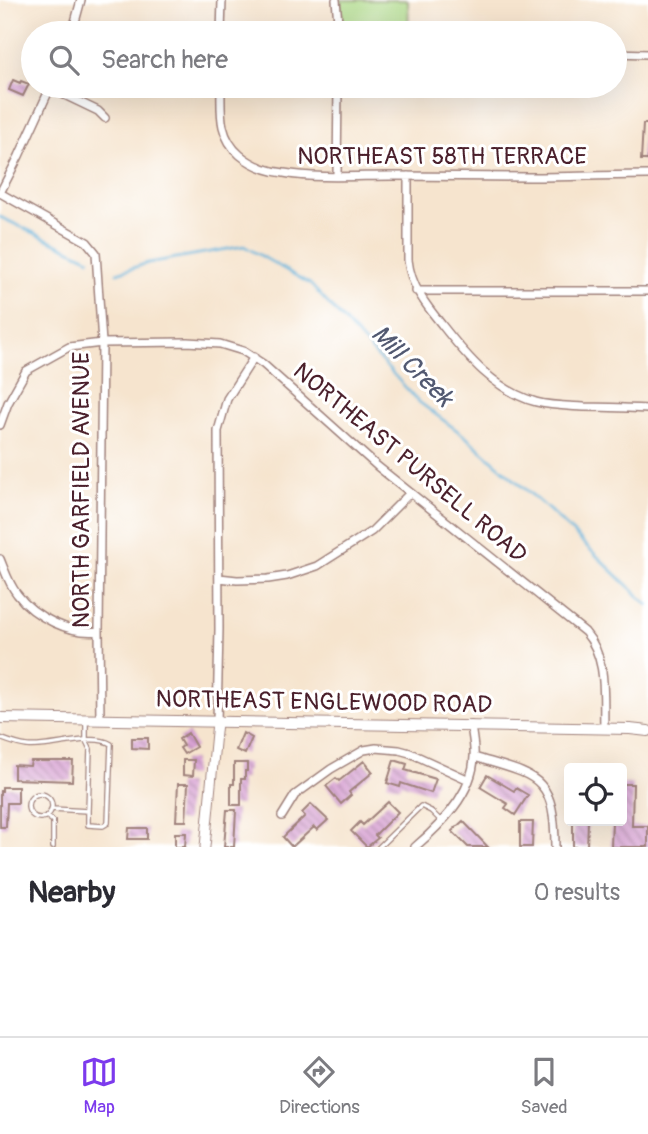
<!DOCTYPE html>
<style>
body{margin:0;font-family:Pangolin,sans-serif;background:#f7f7f7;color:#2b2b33}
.controls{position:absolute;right:21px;bottom:21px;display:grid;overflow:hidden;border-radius:7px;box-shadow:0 7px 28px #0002}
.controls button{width:63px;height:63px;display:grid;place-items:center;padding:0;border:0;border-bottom:2px solid #e1e1e2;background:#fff;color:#2b2b33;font:35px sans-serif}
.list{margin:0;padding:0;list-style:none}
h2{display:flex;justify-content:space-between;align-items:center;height:91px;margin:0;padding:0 28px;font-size:30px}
h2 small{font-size:23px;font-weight:400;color:#7c7c81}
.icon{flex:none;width:38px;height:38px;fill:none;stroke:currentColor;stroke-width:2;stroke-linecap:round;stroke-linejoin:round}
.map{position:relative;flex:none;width:648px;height:847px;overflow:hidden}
.search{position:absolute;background:#fff;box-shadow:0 7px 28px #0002;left:21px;right:21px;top:21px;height:77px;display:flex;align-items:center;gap:18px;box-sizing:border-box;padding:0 24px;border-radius:38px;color:#7c7c81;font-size:26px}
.sheet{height:189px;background:#fff}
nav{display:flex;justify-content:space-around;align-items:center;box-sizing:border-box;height:98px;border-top:2px solid #e1e1e2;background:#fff;font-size:19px;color:#7c7c81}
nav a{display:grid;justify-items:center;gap:4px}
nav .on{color:#7c3aed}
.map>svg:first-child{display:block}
.park{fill:#acd885;stroke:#7b7c58;stroke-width:2}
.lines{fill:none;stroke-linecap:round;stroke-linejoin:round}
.stream{stroke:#5db0d9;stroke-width:2.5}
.building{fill:url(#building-back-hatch)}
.service-casing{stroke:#a0827c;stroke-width:6}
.minor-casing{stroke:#a0827c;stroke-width:10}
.tertiary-casing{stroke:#a0827c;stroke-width:11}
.secondary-casing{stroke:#a0827c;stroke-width:12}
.service{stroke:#fff;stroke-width:3.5}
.minor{stroke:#fff;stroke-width:7}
.tertiary{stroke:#fff;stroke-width:9}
.secondary{stroke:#fff;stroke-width:10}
.labels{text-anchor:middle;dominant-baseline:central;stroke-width:6;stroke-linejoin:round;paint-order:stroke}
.street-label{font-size:24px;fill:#4a1f2b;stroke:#fff}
.water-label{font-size:26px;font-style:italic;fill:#525971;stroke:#fff}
</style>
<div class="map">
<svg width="648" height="847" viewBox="0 0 648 847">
<defs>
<pattern id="building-back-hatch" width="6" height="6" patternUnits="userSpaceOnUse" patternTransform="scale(1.75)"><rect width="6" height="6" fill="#d8a2d3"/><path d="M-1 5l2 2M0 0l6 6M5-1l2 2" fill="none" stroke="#b183ab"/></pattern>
</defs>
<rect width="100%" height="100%" fill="#fff"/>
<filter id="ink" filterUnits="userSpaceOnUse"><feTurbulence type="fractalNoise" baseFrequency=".0143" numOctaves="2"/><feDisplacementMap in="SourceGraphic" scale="14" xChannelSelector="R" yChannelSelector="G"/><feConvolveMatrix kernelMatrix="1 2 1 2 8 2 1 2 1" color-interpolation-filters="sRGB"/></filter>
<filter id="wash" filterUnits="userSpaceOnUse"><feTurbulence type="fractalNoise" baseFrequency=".00686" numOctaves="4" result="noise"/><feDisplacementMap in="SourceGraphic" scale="28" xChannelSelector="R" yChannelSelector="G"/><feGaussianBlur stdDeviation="1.57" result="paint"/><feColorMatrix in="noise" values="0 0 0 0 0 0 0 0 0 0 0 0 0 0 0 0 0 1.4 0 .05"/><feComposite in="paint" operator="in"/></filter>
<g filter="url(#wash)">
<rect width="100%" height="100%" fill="#f6e4ce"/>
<path class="park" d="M 340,0 L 408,0 L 409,33 L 344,33 Z"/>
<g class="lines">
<path class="stream" d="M 0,217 L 90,259
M 117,273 L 148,263 L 244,246 L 310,284 L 419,402 L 466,437 L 549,510 L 648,605"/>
</g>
<g id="blocks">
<path class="building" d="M 13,80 L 20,83 L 21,81 L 29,84 L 23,96 L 9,90 Z
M 643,124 L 648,124 L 648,160 L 641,160 Z
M 188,733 L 196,747 L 184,754 L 180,748 L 183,746 L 179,739 Z
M 243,733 L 252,738 L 245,754 L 236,750 Z
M 132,738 L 148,738 L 148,749 L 132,748 Z
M 183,760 L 194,760 L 193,776 L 183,775 Z
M 394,760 L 407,764 L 405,770 L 436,779 L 431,793 L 401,783 L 400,787 L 387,783 Z
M 31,761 L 73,761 L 72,781 L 14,779 L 14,765 L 30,766 Z
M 364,761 L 373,772 L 349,792 L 351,795 L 341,804 L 326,786 L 336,778 L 339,781 Z
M 234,763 L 247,763 L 247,771 L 245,771 L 245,779 L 241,779 L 241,805 L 231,805 L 231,784 L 234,784 Z
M 487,775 L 514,791 L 516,788 L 528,795 L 515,815 L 505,808 L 508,804 L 480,787 Z
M 178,784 L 188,784 L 186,821 L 176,821 Z
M 622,784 L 633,784 L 632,826 L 648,826 L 648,847 L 611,847 L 612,821 L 622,821 Z
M 2,787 L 18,787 L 18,803 L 7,803 L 6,827 L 0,827 L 0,791 L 2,791 Z
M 388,802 L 398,812 L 375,835 L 378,838 L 367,847 L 351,831 L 360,822 L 363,825 Z
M 311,804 L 328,820 L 317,830 L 314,827 L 292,847 L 283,837 L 305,816 L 302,813 Z
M 227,810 L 236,810 L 234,847 L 224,847 Z
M 463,821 L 488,847 L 468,847 L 452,831 Z
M 573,821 L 588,821 L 587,847 L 573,847 Z
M 520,822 L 533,822 L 532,847 L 520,847 Z
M 129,828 L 147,828 L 147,839 L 128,839 Z
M 175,833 L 186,833 L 185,847 L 175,847 Z"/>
</g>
</g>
<g filter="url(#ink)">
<use href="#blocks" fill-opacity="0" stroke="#a0827c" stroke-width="2"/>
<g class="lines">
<g class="service-casing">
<path id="service" d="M 0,738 C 8,741 18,745 27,746 C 50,749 93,732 111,744 L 108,823 L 103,826 L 88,825 L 88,811
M28 806a12 12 0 1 1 24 0a12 12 0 1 1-24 0Z
M 52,809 L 88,811 L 90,749 L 86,741 L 86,722
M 46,816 L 53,821 L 53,847
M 379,847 L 421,806 L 431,811 L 441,821"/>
</g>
<g class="minor-casing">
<path id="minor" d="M 336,0 L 339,33
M 72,33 L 81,0
M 221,33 L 222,0
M 615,53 L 648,54
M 221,86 C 221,112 218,136 240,155 C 252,165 268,171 284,173 C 317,179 357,176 391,176 C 437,176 484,177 530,177 C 569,177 609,175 648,175
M 50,88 L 98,111 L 105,118
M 337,176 L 338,86
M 408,176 L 408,260 C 411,287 426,305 442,325 C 467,357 496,391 536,402 C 551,406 568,406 584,407 C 605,407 627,408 648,409
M 0,193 L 87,242 L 96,253 L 102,343 L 99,631 L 100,720
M 0,193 L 19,156 L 51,86
M 416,291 L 648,291
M 0,425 L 8,403 L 26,371 L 69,347 L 102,343 L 187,342 L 220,344 L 243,351 L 263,364 L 377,466 L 585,632 C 608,658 603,695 604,728
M 0,559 C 5,571 9,584 17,594 C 34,617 71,635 99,631
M 219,578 L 237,580 L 268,579 L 287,576 L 317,566 L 372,531 L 410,493
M 217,722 L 219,629 L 218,431 L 227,399 L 254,357
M 474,757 C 536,776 555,774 555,847
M 282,816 L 295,795 L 331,769 L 364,750 L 376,748 L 399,750 L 410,753 L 469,780
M 415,847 C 441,825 473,793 474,757 C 475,747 472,735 471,725"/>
</g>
<g class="tertiary-casing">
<path id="tertiary" d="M 205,847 L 217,722"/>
</g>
<g class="secondary-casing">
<path id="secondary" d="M 0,718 L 630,729 L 648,731"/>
</g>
<use href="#service" class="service"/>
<use href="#minor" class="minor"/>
<use href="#tertiary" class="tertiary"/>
<use href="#secondary" class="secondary"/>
</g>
</g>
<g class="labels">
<g class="street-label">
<text x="442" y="156">NORTHEAST 58TH TERRACE</text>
<text transform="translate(410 463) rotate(40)">NORTHEAST PURSELL ROAD</text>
<text transform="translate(81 490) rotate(-90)">NORTH GARFIELD AVENUE</text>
<text transform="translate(324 702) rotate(1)">NORTHEAST ENGLEWOOD ROAD</text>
</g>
<g class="water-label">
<text transform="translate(412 366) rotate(45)">Mill Creek</text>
</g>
</g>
</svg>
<div class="controls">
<button><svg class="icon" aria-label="locate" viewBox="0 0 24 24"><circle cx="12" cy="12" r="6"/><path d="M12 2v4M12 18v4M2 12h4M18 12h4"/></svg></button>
</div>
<div class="search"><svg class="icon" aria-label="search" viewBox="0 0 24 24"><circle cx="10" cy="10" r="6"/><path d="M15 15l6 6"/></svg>Search here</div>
</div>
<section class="sheet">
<h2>Nearby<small>0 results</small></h2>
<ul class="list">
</ul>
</section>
<nav>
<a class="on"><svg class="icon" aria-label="map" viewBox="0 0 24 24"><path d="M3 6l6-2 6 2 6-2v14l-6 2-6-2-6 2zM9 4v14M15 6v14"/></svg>Map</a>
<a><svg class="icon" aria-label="directions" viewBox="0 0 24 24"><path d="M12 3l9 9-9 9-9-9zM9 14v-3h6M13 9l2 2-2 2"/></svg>Directions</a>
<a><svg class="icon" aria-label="saved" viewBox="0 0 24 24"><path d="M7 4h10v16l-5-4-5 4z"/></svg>Saved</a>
</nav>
